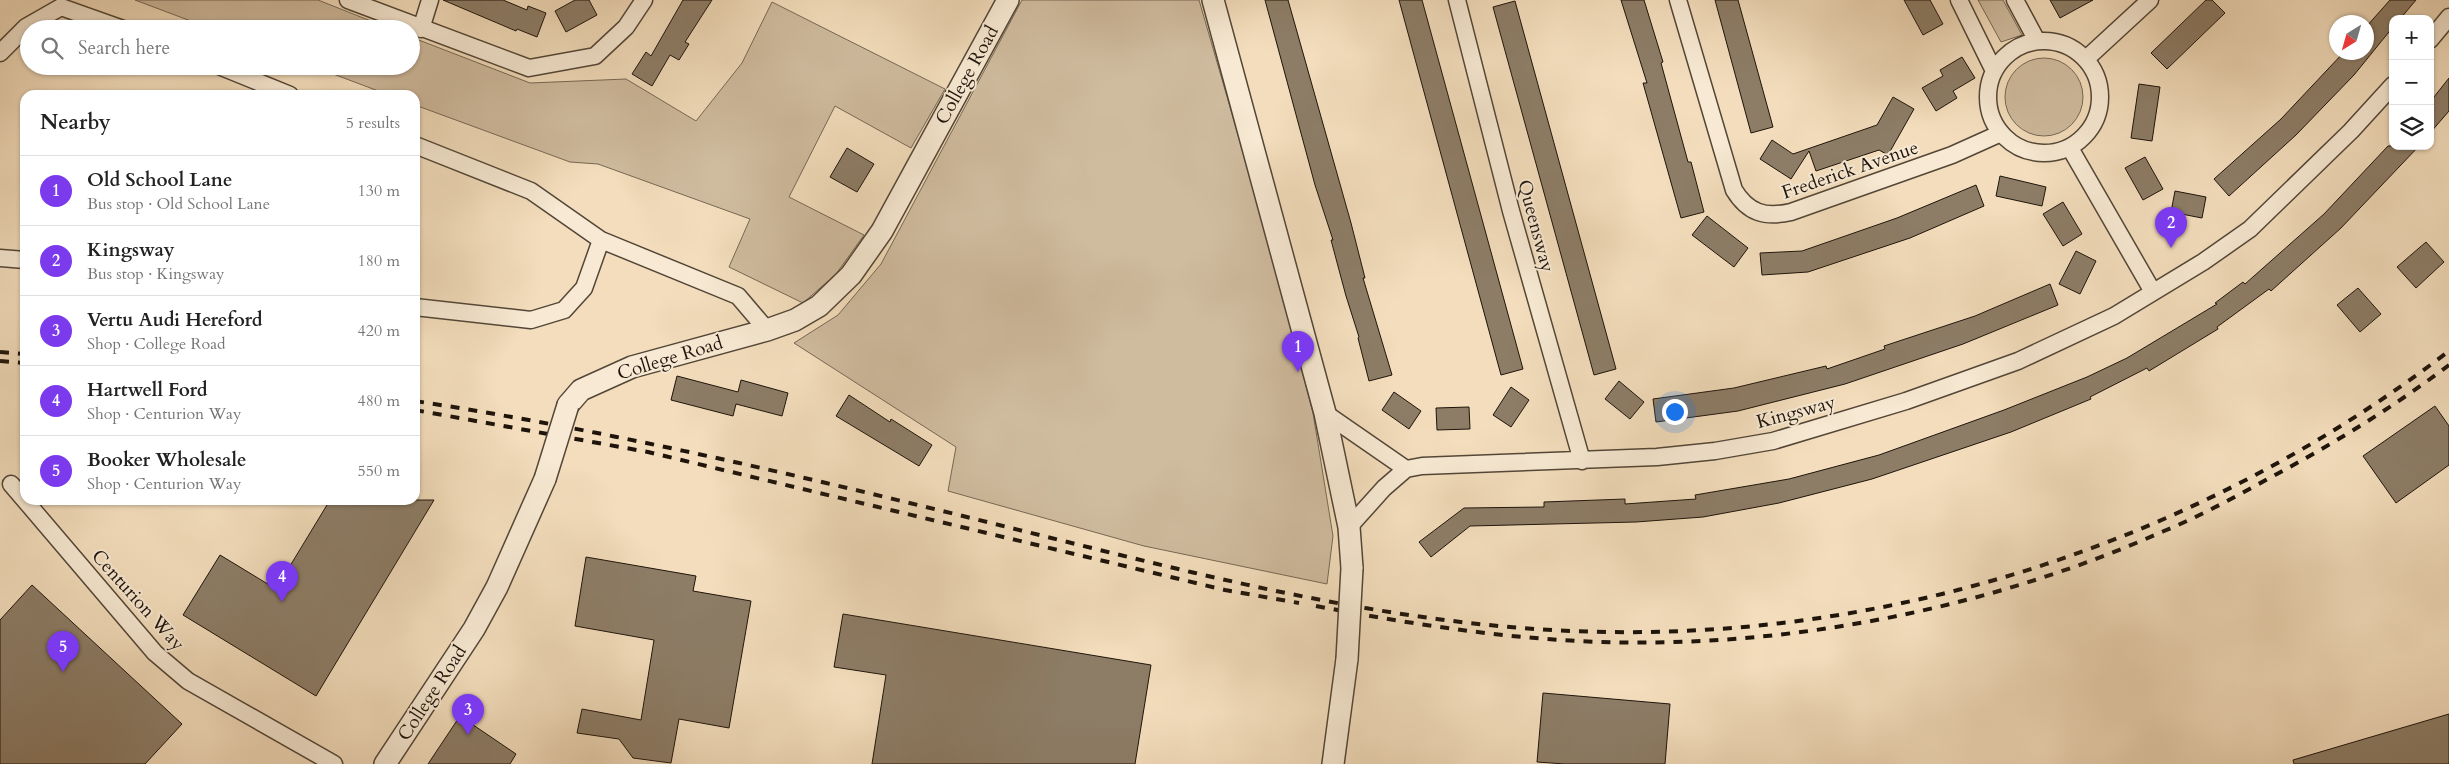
<!DOCTYPE html>
<meta charset="utf-8">
<style>
body{margin:0;font-family:Cardo,serif;background:#f2f2f2;color:#222}
.controls{position:absolute;right:15px;top:15px;display:grid;overflow:hidden;border-radius:10px;box-shadow:0 1px 4px #0004}
.controls button{width:45px;height:45px;display:grid;place-items:center;padding:0;border:0;border-bottom:1px solid #e0e0e0;background:#fff;color:#222;font:25px sans-serif}
.compass{position:absolute;left:2329px;top:15px;width:45px;height:45px;border-radius:50%;background:#fff;box-shadow:0 1px 4px #0004;rotate:217deg}
.you{position:absolute;left:1674px;top:411px;width:18px;height:18px;margin:-12px;border:4px solid #fff;border-radius:50%;background:#1a73e8;box-shadow:0 0 0 8px #1a73e833}
.badge{display:grid;place-items:center;width:32px;height:32px;border-radius:50%;background:#7c3aed;color:#fff;font-size:16px;font-weight:700}
.pin{position:absolute;translate:-50% -41px;filter:drop-shadow(0 1px 2px #0008)}
.pin::after{content:'';position:absolute;top:26px;width:18px;height:15px;background:inherit;clip-path:polygon(0 0,100% 0,50% 100%)}
.list{margin:0;padding:0;list-style:none}
h2{display:flex;justify-content:space-between;align-items:center;height:65px;margin:0;padding:0 20px;font-size:21px}
h2 small{font-size:16px;font-weight:400;color:#767676}
.list li{display:grid;grid-template-columns:32px 1fr auto;gap:15px;align-items:center;box-sizing:border-box;height:70px;padding:0 20px;border-top:1px solid #e0e0e0}
.list b{display:block;font-size:19px;white-space:nowrap}
.list p{margin:0;font-size:16px;white-space:nowrap;color:#767676}
.list em{font-size:16px;font-style:normal;color:#767676}
.icon{flex:none;width:28px;height:28px;fill:none;stroke:currentColor;stroke-width:2;stroke-linecap:round;stroke-linejoin:round}
.map{position:relative;flex:none;width:2449px;height:764px;overflow:hidden}
.search{position:absolute;background:#fff;box-shadow:0 1px 4px #0004;left:20px;top:20px;width:400px;height:55px;display:flex;align-items:center;gap:12px;box-sizing:border-box;padding:0 18px;border-radius:28px;color:#767676;font-size:19px}
.panel{position:absolute;background:#fff;box-shadow:0 1px 4px #0004;left:20px;top:90px;width:400px;height:415px;border-radius:15px}
.map>svg:first-child{display:block}
.green{fill:#cfbb9e;stroke:#766854}
.building{fill:#8d7d67;stroke:#1e140b}
.lines{fill:none;stroke-linecap:round;stroke-linejoin:round}
.minor-casing{stroke:#534637;stroke-width:19}
.tertiary-casing{stroke:#534637;stroke-width:24}
.minor{stroke:#f7e9d3;stroke-width:16}
.tertiary{stroke:#f7e9d3;stroke-width:21}
.rail{stroke:#1e140b;stroke-width:4;stroke-dasharray:9 9;stroke-linecap:butt}
.tertiary-bridge-casing{stroke:#534637;stroke-width:24;stroke-linecap:butt}
.tertiary-bridge{stroke:#f7e9d3;stroke-width:21}
.labels{text-anchor:middle;dominant-baseline:central;stroke-width:4;stroke-linejoin:round;paint-order:stroke}
.street-label{font-size:19px;fill:#1e140b;stroke:#f7e9d3}
</style>
<div class="map">
<svg width="2449" height="764" viewBox="0 0 2449 764">
<rect width="100%" height="100%" fill="#f3ddbc"/>
<filter id="stains"><feTurbulence type="fractalNoise" baseFrequency=".004" numOctaves="4"/><feColorMatrix values="0 0 0 0 .2 0 0 0 0 .09 0 0 0 0 .02 0 0 0 .5 -.17"/></filter>
<radialGradient id="worn" r=".72"><stop offset=".6" stop-color="#630" stop-opacity="0"/><stop offset="1" stop-color="#630" stop-opacity=".3"/></radialGradient>
<path class="green" d="M 135,0 L 318,0 L 391,29 L 212,29 Z
M 1022,0 L 1199,0 L 1265,228 L 1313,413 L 1333,536 L 1327,584 L 1144,546 L 948,491 L 956,447 L 794,343 L 838,315 L 881,264 Z
M 1978,0 L 2003,0 L 2022,35 L 2001,42 Z
M 772,2 L 945,89 L 911,148 L 835,106 L 789,197 L 864,235 L 836,274 L 803,303 L 729,267 L 750,219 L 598,164 L 570,162 L 415,105 L 415,95 L 389,95 L 312,66 L 411,66 L 411,37 L 530,83 L 626,79 L 696,121 L 742,63 Z
M2005 97a39 39 0 1 1 78 0a39 39 0 1 1-78 0Z"/>
<path class="building" d="M 443,0 L 503,0 L 527,10 L 528,6 L 546,13 L 537,37 L 517,29 L 516,31 Z
M 575,0 L 589,0 L 597,15 L 566,32 L 555,11 Z
M 683,0 L 712,0 L 685,42 L 689,44 L 679,60 L 670,55 L 652,86 L 632,74 L 646,52 L 651,56 Z
M 1265,0 L 1288,0 L 1351,223 L 1365,278 L 1363,278 L 1392,375 L 1369,381 L 1358,338 L 1359,337 L 1346,296 L 1331,240 L 1333,240 L 1315,185 Z
M 1399,0 L 1422,0 L 1523,369 L 1501,375 Z
M 1621,0 L 1644,0 L 1663,62 L 1661,63 L 1688,162 L 1691,162 L 1704,212 L 1681,218 L 1643,83 L 1647,83 Z
M 1715,0 L 1738,0 L 1773,127 L 1751,133 Z
M 1904,0 L 1930,0 L 1943,24 L 1923,35 Z
M 2050,0 L 2093,0 L 2060,18 Z
M 2206,0 L 2212,0 L 2225,13 L 2167,69 L 2151,53 Z
M 2390,0 L 2416,0 L 2400,19 L 2393,19 L 2393,27 L 2354,75 L 2296,135 L 2229,196 L 2214,179 L 2281,119 L 2344,52 L 2366,52 L 2366,27 Z
M 1515,1 L 1616,369 L 1594,375 L 1493,7 Z
M 1962,57 L 1975,78 L 1953,91 L 1957,98 L 1936,111 L 1922,88 L 1943,76 L 1940,70 Z
M 2449,78 L 2449,111 L 2430,133 L 2430,102 Z
M 2139,84 L 2160,87 L 2152,141 L 2131,138 Z
M 1893,97 L 1914,109 L 1888,155 L 1879,150 L 1816,171 L 1809,151 L 1791,179 L 1760,159 L 1772,140 L 1793,154 L 1877,125 Z
M 2388,146 L 2419,146 L 2341,228 L 2271,291 L 2269,289 L 2217,327 L 2218,329 L 2149,371 L 2147,368 L 2090,397 L 2091,399 L 2011,432 L 1872,479 L 1779,503 L 1703,517 L 1636,522 L 1470,526 L 1431,557 L 1419,542 L 1464,508 L 1544,507 L 1544,502 L 1625,499 L 1625,504 L 1696,499 L 1695,495 L 1789,479 L 1879,455 L 2004,410 L 2087,377 L 2127,358 L 2217,304 L 2215,303 L 2243,282 L 2245,284 L 2324,214 Z
M 847,148 L 874,164 L 857,192 L 830,177 Z
M 2145,157 L 2163,189 L 2143,200 L 2125,168 Z
M 2000,176 L 2046,187 L 2042,206 L 1996,196 Z
M 1976,185 L 1984,206 L 1910,238 L 1808,272 L 1762,275 L 1760,253 L 1802,251 L 1897,218 Z
M 2175,191 L 2206,197 L 2202,218 L 2171,212 Z
M 2063,202 L 2082,234 L 2063,246 L 2043,214 Z
M 1707,216 L 1748,248 L 1734,267 L 1692,235 Z
M 2426,242 L 2444,262 L 2416,288 L 2397,267 Z
M 2076,251 L 2096,261 L 2080,294 L 2059,284 Z
M 2050,284 L 2058,305 L 1963,344 L 1845,384 L 1738,411 L 1656,422 L 1653,399 L 1734,388 L 1826,366 L 1827,369 L 1885,349 L 1884,346 L 1975,316 Z
M 2358,288 L 2381,314 L 2360,332 L 2337,305 Z
M 677,376 L 738,392 L 741,380 L 788,393 L 782,416 L 736,404 L 733,416 L 671,400 Z
M 1619,381 L 1644,402 L 1630,419 L 1605,399 Z
M 1511,387 L 1529,400 L 1511,427 L 1493,415 Z
M 1394,392 L 1421,411 L 1409,429 L 1382,410 Z
M 849,395 L 890,422 L 891,419 L 932,445 L 919,466 L 836,416 Z
M 2435,406 L 2449,426 L 2449,465 L 2396,503 L 2363,456 Z
M 1469,407 L 1470,429 L 1437,430 L 1436,408 Z
M 330,500 L 434,500 L 316,696 L 183,615 L 220,555 L 276,589 Z
M 586,557 L 696,576 L 693,591 L 751,601 L 729,728 L 679,719 L 671,763 L 633,758 L 619,739 L 577,733 L 582,709 L 641,720 L 654,640 L 575,626 Z
M 32,585 L 182,724 L 145,764 L 0,764 L 0,620 Z
M 843,614 L 1151,665 L 1135,764 L 872,764 L 886,675 L 834,667 Z
M 1543,693 L 1670,704 L 1665,764 L 1565,764 L 1537,762 Z
M 2449,714 L 2449,764 L 2294,764 L 2293,760 Z
M 460,716 L 516,754 L 510,764 L 428,764 Z"/>
<g class="lines">
<g class="minor-casing">
<path id="minor" d="M 348,0 L 529,68 L 595,56 L 626,27 L 644,0
M 1457,0 L 1511,211 L 1582,461
M 1678,0 L 1734,190 C 1748,213 1765,218 1791,212 L 1952,155 L 2001,133
M 1959,0 L 1994,71
M 2015,0 L 2037,41
M 421,29 L 430,0
M 2430,40 L 2449,17
M1988 97a56 56 0 1 1 112 0a56 56 0 1 1-112 0Z
M 0,53 L 26,27 L 61,7 L 123,29
M 2086,59 L 2150,0
M 219,66 L 290,95
M 415,145 L 531,191 L 601,240 L 738,296 L 767,330
M 2070,148 L 2153,292
M 0,258 L 25,260
M 415,307 L 531,320 L 564,310 L 584,288 L 601,240
M 1325,413 L 1406,469
M 11,484 L 155,653 L 188,681 L 334,764
M 1349,527 L 1384,488 L 1406,469 L 1422,466 L 1657,457 L 1715,451 L 1773,441 L 1906,401 L 2018,361 L 2114,316 L 2203,262 L 2250,229 L 2351,131 L 2393,85"/>
</g>
<g class="tertiary-casing">
<path id="tertiary" d="M 1213,0 L 1325,413 L 1349,527 L 1352,568
M 568,405 L 581,390 L 632,367 L 767,330 L 795,320 L 819,306 L 851,275 L 882,231 L 1008,0
M 385,764 L 474,629 L 497,587 L 545,479
M 1333,764 L 1347,659"/>
</g>
<use href="#minor" class="minor"/>
<use href="#tertiary" class="tertiary"/>
<path class="rail" d="M 0,352 L 25,354
M 0,361 L 25,363
M 415,401 C 612,431 806,477 999,525 C 1198,574 1399,629 1606,632 C 1909,637 2209,535 2449,351
M 415,410 L 648,452 L 1225,590 L 1299,603
M 1316,606 C 1411,624 1506,639 1602,642 C 1791,648 1991,608 2164,531 C 2203,515 2240,494 2277,474 C 2336,442 2395,406 2449,365"/>
<g class="tertiary-bridge-casing">
<path id="tertiary-bridge" d="M 545,479 L 568,405
M 1347,659 L 1352,568"/>
</g>
<use href="#tertiary-bridge" class="tertiary-bridge"/>
</g>
<g class="labels">
<g class="street-label">
<text transform="translate(967 75) rotate(-61)">College Road</text>
<text transform="translate(1850 170) rotate(-19)">Frederick Avenue</text>
<text transform="translate(1536 226) rotate(75)">Queensway</text>
<text transform="translate(670 358) rotate(-17)">College Road</text>
<text transform="translate(1796 412) rotate(-15)">Kingsway</text>
<text transform="translate(138 600) rotate(48)">Centurion Way</text>
<text transform="translate(432 693) rotate(-57)">College Road</text>
</g>
</g>
<rect width="100%" height="100%" filter="url(#stains)"/>
<rect width="100%" height="100%" fill="url(#worn)"/>
</svg>
<div class="controls">
<button>+</button>
<button>−</button>
<button><svg class="icon" aria-label="layers" viewBox="0 0 24 24"><path d="M12 4l9 5-9 5-9-5zM3 14l9 5 9-5"/></svg></button>
</div>
<svg class="compass" viewBox="-18 -18 36 36"><path d="M0-13l5 13h-10z" fill="#e53935"/><path d="M0 13l5-13h-10z" fill="#767676"/></svg>
<div class="you"></div>
<div class="pin badge" style="left:1298px;top:372px">1</div>
<div class="pin badge" style="left:2171px;top:248px">2</div>
<div class="pin badge" style="left:468px;top:735px">3</div>
<div class="pin badge" style="left:282px;top:602px">4</div>
<div class="pin badge" style="left:63px;top:672px">5</div>
<div class="search"><svg class="icon" aria-label="search" viewBox="0 0 24 24"><circle cx="10" cy="10" r="6"/><path d="M15 15l6 6"/></svg>Search here</div>
<section class="panel">
<h2>Nearby<small>5 results</small></h2>
<ul class="list">
<li><span class="badge">1</span><div><b>Old School Lane</b><p>Bus stop · Old School Lane</p></div><em>130 m</em></li>
<li><span class="badge">2</span><div><b>Kingsway</b><p>Bus stop · Kingsway</p></div><em>180 m</em></li>
<li><span class="badge">3</span><div><b>Vertu Audi Hereford</b><p>Shop · College Road</p></div><em>420 m</em></li>
<li><span class="badge">4</span><div><b>Hartwell Ford</b><p>Shop · Centurion Way</p></div><em>480 m</em></li>
<li><span class="badge">5</span><div><b>Booker Wholesale</b><p>Shop · Centurion Way</p></div><em>550 m</em></li>
</ul>
</section>
</div>
